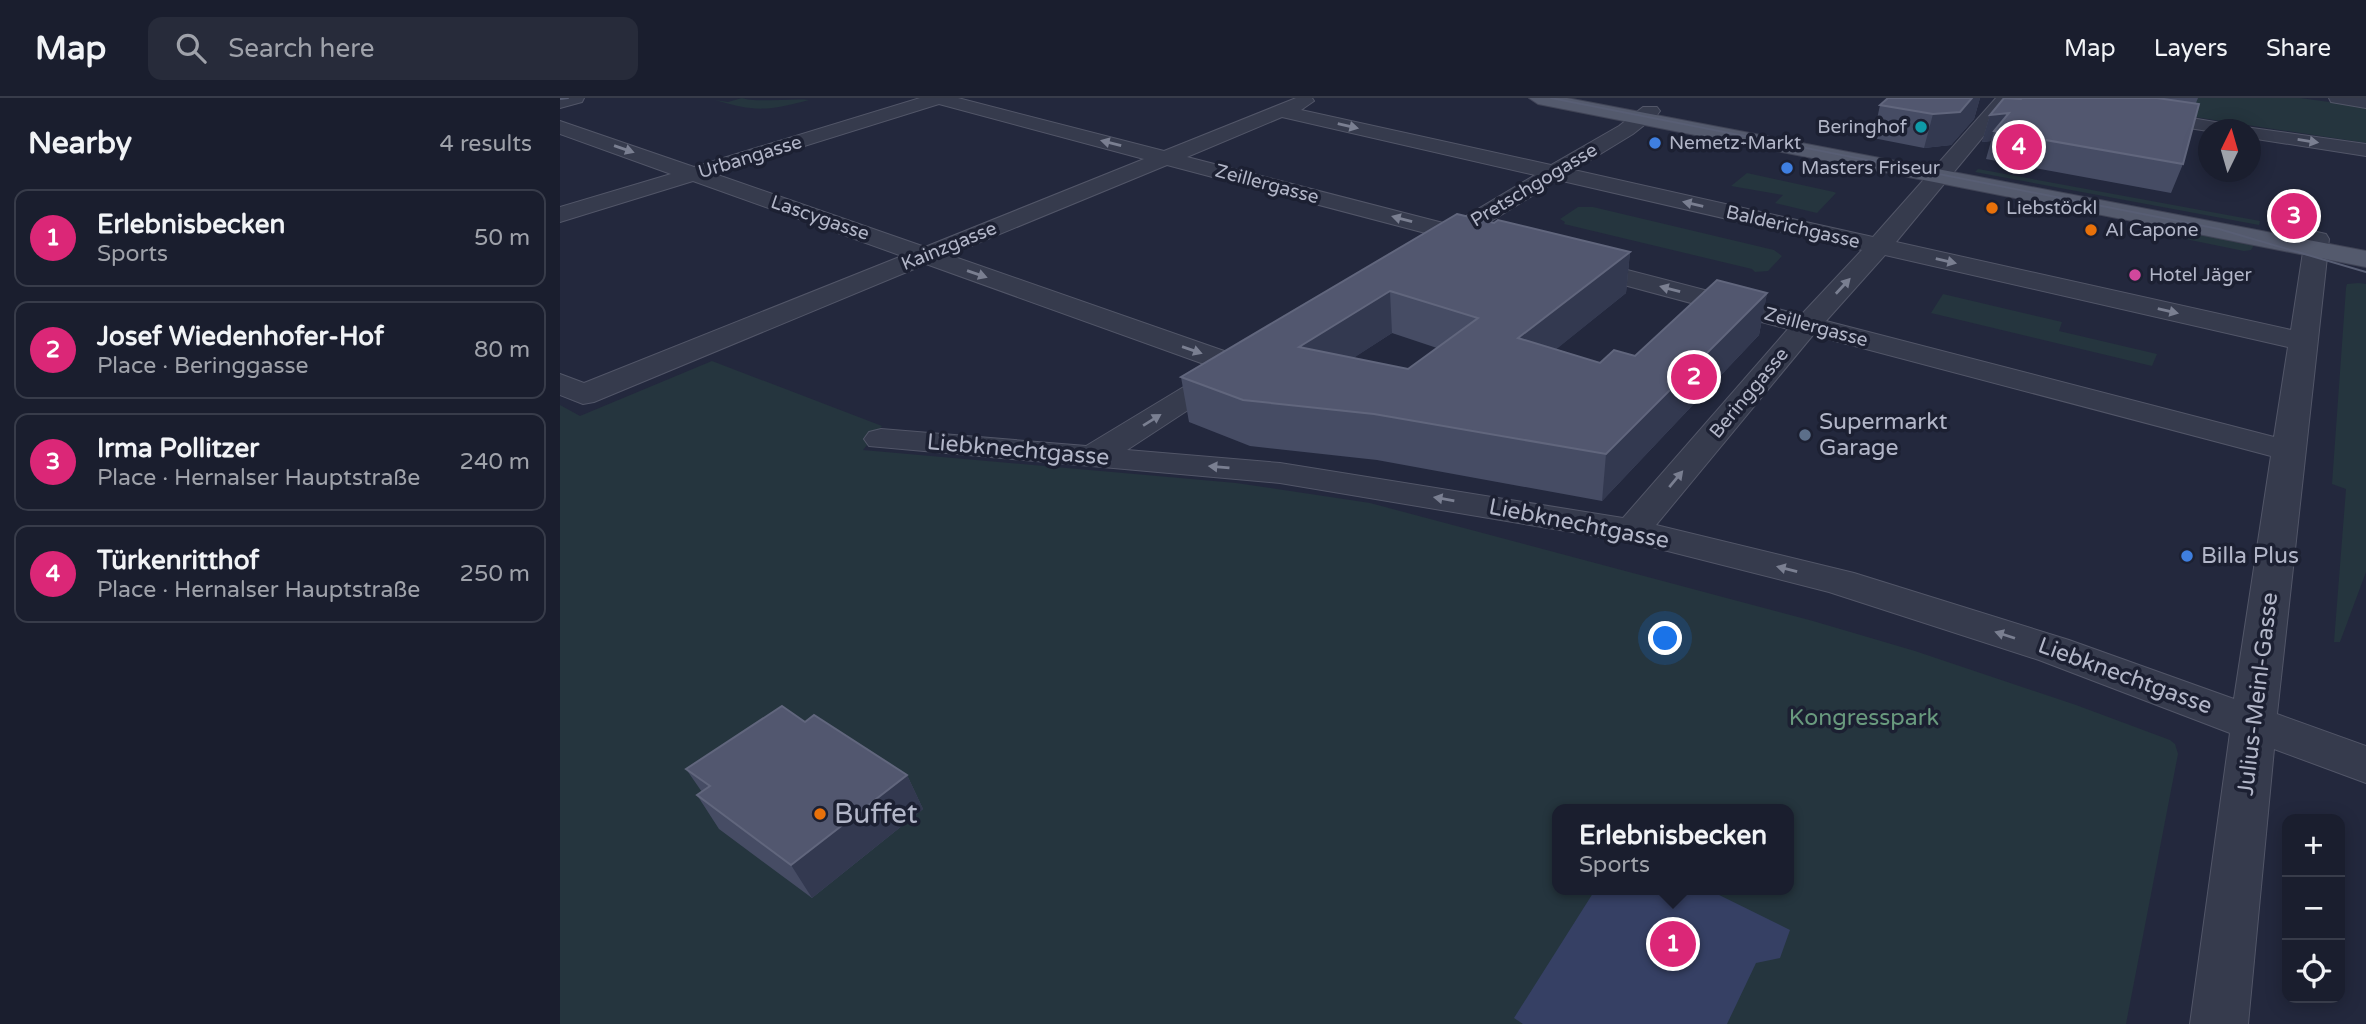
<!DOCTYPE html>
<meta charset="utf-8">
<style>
body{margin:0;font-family:"Varela Round",sans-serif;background:#272b3a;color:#f1f3f6}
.controls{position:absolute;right:21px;bottom:21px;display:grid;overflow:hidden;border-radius:14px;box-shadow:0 4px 18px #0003}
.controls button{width:63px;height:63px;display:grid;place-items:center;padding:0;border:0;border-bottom:2px solid #383c4a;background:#1a1e2e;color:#f1f3f6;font:35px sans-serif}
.compass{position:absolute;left:1638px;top:21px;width:63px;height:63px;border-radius:50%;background:#1a1e2e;box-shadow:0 4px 18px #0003;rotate:5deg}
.you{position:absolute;left:1106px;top:541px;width:24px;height:24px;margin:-18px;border:5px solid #fff;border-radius:50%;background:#1a73e8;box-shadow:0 0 0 10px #1a73e833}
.badge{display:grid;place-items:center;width:46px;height:46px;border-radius:50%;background:#db2777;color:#fff;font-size:23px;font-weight:700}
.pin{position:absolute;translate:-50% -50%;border:4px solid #fff;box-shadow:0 2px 7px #0006}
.popup{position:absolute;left:992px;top:706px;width:242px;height:91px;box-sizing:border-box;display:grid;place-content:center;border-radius:14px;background:#1a1e2e;filter:drop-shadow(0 2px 5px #0005);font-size:23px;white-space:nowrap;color:#9fa2aa}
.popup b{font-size:26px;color:#f1f3f6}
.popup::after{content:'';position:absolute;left:50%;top:100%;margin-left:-14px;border:14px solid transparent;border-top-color:#1a1e2e}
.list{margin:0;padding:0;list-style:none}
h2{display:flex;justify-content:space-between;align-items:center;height:91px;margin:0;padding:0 28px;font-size:30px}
h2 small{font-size:23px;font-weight:400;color:#9fa2aa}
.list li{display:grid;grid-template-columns:46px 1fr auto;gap:21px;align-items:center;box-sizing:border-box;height:98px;margin:0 14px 14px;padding:0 14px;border:2px solid #383c4a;border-radius:14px}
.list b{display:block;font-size:26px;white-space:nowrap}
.list p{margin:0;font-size:23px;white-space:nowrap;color:#9fa2aa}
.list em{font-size:23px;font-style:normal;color:#9fa2aa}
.icon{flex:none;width:38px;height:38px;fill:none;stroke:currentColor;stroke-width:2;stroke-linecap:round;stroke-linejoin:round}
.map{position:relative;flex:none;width:1806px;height:926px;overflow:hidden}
header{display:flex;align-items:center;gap:42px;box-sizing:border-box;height:98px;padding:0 35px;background:#1a1e2e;border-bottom:2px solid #383c4a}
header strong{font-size:33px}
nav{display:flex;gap:38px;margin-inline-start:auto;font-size:24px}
.search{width:490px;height:63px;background:#272b3a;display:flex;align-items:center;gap:18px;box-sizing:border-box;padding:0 24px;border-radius:14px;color:#9fa2aa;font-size:26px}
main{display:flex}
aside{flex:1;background:#1a1e2e}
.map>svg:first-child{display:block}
.green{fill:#25353e;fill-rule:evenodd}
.water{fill:#364064}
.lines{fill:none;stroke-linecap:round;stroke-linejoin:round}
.minor-casing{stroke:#525668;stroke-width:2}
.major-casing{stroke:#404456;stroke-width:2}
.minor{fill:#363b4d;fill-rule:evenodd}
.major{fill:#545a6d;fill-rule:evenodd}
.tram{stroke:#585e74;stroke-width:2}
.wall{fill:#464c64;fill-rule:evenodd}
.shaded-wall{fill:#333950}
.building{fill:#52576f;stroke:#61667d;stroke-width:2;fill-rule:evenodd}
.oneway{fill:#7a7f91}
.culture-dot{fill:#0f9aa8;stroke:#1c2032;stroke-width:2.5}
.shop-dot{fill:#3f7fe0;stroke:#1c2032;stroke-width:2.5}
.food-dot{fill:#e8710a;stroke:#1c2032;stroke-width:2.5}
.hotel-dot{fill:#d1479c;stroke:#1c2032;stroke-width:2.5}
.service-dot{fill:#5c6f8a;stroke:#1c2032;stroke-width:2.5}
.labels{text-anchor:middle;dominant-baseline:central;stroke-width:7;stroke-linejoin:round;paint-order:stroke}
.far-poi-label{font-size:19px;fill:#b2b6c8;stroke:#1c2032;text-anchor:start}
.far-street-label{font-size:19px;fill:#b2b6c8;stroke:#1c2032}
.poi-label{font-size:23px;fill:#b2b6c8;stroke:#1c2032;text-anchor:start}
.street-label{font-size:23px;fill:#b2b6c8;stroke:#1c2032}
.park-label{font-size:23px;fill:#699a7e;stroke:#1c2032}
.near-poi-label{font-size:28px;fill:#b2b6c8;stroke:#1c2032;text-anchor:start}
</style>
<header>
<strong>Map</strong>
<div class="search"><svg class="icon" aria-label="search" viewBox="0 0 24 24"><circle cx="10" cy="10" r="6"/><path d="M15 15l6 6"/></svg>Search here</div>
<nav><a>Map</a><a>Layers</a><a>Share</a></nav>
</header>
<main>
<aside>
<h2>Nearby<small>4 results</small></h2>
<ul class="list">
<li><span class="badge">1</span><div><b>Erlebnisbecken</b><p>Sports</p></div><em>50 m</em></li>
<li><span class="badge">2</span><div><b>Josef Wiedenhofer-Hof</b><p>Place · Beringgasse</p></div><em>80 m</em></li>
<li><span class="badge">3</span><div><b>Irma Pollitzer</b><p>Place · Hernalser Hauptstraße</p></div><em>240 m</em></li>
<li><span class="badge">4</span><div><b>Türkenritthof</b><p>Place · Hernalser Hauptstraße</p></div><em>250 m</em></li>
</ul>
</aside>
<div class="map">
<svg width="1806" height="926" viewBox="0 0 1806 926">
<rect width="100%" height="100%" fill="#23283d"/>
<path class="green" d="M 182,0 C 194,5 231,0 249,2 C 208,13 195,14 155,2 L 168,4 Z
M 1510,0 L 1740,0 L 1806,9 L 1806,45 Z
M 1418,71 L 1700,123 L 1699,127 L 1415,74 Z
M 1187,75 L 1274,94 L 1276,95 L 1257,115 L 1215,105 L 1223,97 L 1171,88 Z
M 1018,109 L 1033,109 L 1214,152 L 1222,158 L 1208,173 L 1195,174 L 1192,171 L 1004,126 L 1005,124 L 1000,121 Z
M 1606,129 L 1696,144 L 1691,152 L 1684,153 L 1591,134 Z
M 1799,185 L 1806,186 L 1806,474 L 1780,544 L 1774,544 L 1786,391 L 1772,386 L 1786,190 L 1787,186 Z
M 1383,196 L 1502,224 L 1499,233 L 1597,256 L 1592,268 L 1371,215 Z
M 152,263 L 322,328 L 303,352 L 676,385 L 810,405 L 1253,523 L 1355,553 L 1516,607 L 1610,642 L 1615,646 L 1618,656 L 1566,926 L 0,926 L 0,307 L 20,318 ZM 998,711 L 1228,711 L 1228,792 L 998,792 Z"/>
<path class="water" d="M 1035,792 L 1149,792 L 1230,832 L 1220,860 L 1196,865 L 1167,926 L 963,926 L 954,920 Z"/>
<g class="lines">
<g class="minor-casing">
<path id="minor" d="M 0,0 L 24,0 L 22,4 L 0,10 Z
M 360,0 L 398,0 L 604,53 L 736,0 L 752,0 L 754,3 L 741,12 L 991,67 L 1059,28 L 1083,9 L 1097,9 L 1100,13 L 1097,17 L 1073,36 L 1014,72 L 1313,139 L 1436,0 L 1455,0 L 1336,144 L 1731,232 L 1745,141 L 1748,136 L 1757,134 L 1766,136 L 1769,141 L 1717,616 L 1806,648 L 1806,685 L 1714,651 L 1688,926 L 1630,926 L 1670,635 L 1479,562 L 1269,494 L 1072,444 L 720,385 L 309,348 L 304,341 L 309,334 L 321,331 L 526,348 L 655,270 L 366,166 L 34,304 L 23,306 L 0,297 L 0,276 L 24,285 L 342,158 L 133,83 L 0,124 L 0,109 L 111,76 L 0,36 L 0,23 L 134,69 ZM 379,6 L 584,61 L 365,149 L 155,76 ZM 722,19 L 975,77 L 891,127 L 627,59 ZM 607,67 L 873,137 L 869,143 L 872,148 C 884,151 890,144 900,144 C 912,144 921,152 934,148 L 937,143 L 934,138 L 915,133 L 998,82 L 1302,152 L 1241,217 L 1017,159 L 1008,162 L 1004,167 L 1008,172 L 1228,231 L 1063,420 L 720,365 L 567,352 L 683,276 L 690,274 L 694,268 L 690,262 L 389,157 ZM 1325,157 L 1728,249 L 1714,339 L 1266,223 ZM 1253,237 L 1711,358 L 1674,601 L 1509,542 L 1294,475 L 1096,427 Z
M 1467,0 L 1512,0 L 1685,29 L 1806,46 L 1806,58 L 1690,40 L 1690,32 L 1648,33 L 1476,6 Z
M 1769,0 L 1806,0 L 1806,10 L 1771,4 Z"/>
</g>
<g class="major-casing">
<path id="major" d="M 969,0 L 1007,0 L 1806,153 L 1806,169 L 978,6 Z"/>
</g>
<use href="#minor" class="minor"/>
<use href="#major" class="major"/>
<path class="tram" d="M 991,0 L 1659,131 L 1806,174
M 0,1 L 8,0"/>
</g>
<path class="wall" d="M 1328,0 L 1420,0 L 1414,21 L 1391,47 L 1364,50 L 1313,40 L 1320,7 Z
M 1462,0 L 1638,0 L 1636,5 L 1623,66 L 1611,95 L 1426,61 L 1431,43 L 1422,44 L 1430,17 Z
M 934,125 L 1070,154 L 1066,195 L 996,251 L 1040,265 L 1075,258 L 1207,195 L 1199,237 L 1042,403 L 817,362 L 690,348 L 629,324 L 621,279 ZM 832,235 L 877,250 L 848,271 L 793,260 Z
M 245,624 L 347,677 L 363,711 L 252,800 L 159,731 L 137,697 L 142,694 L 126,671 Z"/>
<path class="shaded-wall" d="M 1412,0 L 1420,0 L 1414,21 L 1391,47 L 1364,50 L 1373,16 Z
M 1449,15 L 1434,33 L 1431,43 L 1422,44 L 1430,17 Z
M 1070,154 L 1066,195 L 957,283 L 958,240 Z
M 830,193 L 832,235 L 743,293 L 739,249 Z
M 1207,195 L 1199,237 L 1042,403 L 1046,356 Z
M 347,677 L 363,711 L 252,800 L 231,767 Z"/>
<path class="building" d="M 1328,0 L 1412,0 L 1400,14 L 1373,16 L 1320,7 Z
M 1444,0 L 1461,1 L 1462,0 L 1597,0 L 1639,6 L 1623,66 L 1434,33 L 1449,15 L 1430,17 Z
M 897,116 L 934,125 L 938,122 L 1070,154 L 958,240 L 1040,265 L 1054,252 L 1075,258 L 1157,182 L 1207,195 L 1046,356 L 814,316 L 683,302 L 621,279 ZM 830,193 L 918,220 L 848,271 L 739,249 Z
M 222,608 L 245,624 L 254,617 L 347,677 L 231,767 L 137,697 L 150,688 L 126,671 Z"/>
<defs><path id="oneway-solid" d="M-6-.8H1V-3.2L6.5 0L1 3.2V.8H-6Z" transform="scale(1.75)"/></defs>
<g class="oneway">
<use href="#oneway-solid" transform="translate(788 28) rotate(13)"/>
<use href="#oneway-solid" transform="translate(1748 43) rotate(9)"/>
<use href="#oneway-solid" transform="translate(551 45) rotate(-166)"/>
<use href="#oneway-solid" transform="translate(64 51) rotate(19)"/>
<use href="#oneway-solid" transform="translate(1133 106) rotate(-167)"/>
<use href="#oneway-solid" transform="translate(842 121) rotate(-165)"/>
<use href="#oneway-solid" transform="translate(1386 163) rotate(13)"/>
<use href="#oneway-solid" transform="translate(417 176) rotate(19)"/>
<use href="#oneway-solid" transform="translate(1283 188) rotate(-47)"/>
<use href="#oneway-solid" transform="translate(1110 191) rotate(-165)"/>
<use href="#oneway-solid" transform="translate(1608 213) rotate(13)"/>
<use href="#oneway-solid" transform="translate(632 252) rotate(19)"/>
<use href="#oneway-solid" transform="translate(592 322) rotate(-32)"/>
<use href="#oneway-solid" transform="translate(659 369) rotate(-175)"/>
<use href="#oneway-solid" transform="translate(1116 381) rotate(-50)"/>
<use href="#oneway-solid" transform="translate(884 401) rotate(-170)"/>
<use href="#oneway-solid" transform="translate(1227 471) rotate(-166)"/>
<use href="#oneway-solid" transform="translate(1445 537) rotate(-162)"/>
</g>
<circle class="culture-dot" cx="1361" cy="29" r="7"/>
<g class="shop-dot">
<circle cx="1095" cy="45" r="7"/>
<circle cx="1227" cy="70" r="7"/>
<circle cx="1627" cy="458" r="7"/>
</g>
<g class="food-dot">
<circle cx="1432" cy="110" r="7"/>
<circle cx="1531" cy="132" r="7"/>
<circle cx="260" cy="716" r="7"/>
</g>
<circle class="hotel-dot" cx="1575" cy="177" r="7"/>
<circle class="service-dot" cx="1245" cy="337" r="7"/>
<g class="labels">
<g class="far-poi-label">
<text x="1347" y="29" text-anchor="end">Beringhof</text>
<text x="1109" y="45">Nemetz-Markt</text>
<text x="1241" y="70">Masters Friseur</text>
<text x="1446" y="110">Liebstöckl</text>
<text x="1545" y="132">Al Capone</text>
<text x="1589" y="177">Hotel Jäger</text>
</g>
<g class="far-street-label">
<text transform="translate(190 59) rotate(-17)">Urbangasse</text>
<text transform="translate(707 86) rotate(15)">Zeillergasse</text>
<text transform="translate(974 87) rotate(-31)">Pretschgogasse</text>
<text transform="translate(260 120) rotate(19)">Lascygasse</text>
<text transform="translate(1233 129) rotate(13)">Balderichgasse</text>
<text transform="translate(389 148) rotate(-22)">Kainzgasse</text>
<text transform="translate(1256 229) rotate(15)">Zeillergasse</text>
<text transform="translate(1189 295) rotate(-50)">Beringgasse</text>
</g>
<g class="poi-label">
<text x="1259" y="324">Supermarkt<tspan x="1259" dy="26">Garage</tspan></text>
<text x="1641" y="458">Billa Plus</text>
</g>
<g class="street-label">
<text transform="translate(458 352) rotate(5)">Liebknechtgasse</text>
<text transform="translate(1019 426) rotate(11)">Liebknechtgasse</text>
<text transform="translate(1565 578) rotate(20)">Liebknechtgasse</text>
<text transform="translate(1698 596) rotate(-83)">Julius-Meinl-Gasse</text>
</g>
<g class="park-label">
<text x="1304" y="620">Kongresspark</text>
</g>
<g class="near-poi-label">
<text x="274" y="716">Buffet</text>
</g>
</g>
</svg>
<div class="controls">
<button>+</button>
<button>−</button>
<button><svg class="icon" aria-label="locate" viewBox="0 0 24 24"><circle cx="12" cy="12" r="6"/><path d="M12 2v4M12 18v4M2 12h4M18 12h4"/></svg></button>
</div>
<svg class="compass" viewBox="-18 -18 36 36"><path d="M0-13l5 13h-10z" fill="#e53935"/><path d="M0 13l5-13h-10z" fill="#9fa2aa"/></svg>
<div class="you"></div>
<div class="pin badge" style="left:1113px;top:846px">1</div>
<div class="popup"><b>Erlebnisbecken</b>Sports</div>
<div class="pin badge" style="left:1134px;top:279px">2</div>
<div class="pin badge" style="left:1734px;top:118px">3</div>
<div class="pin badge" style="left:1459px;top:49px">4</div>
</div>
</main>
